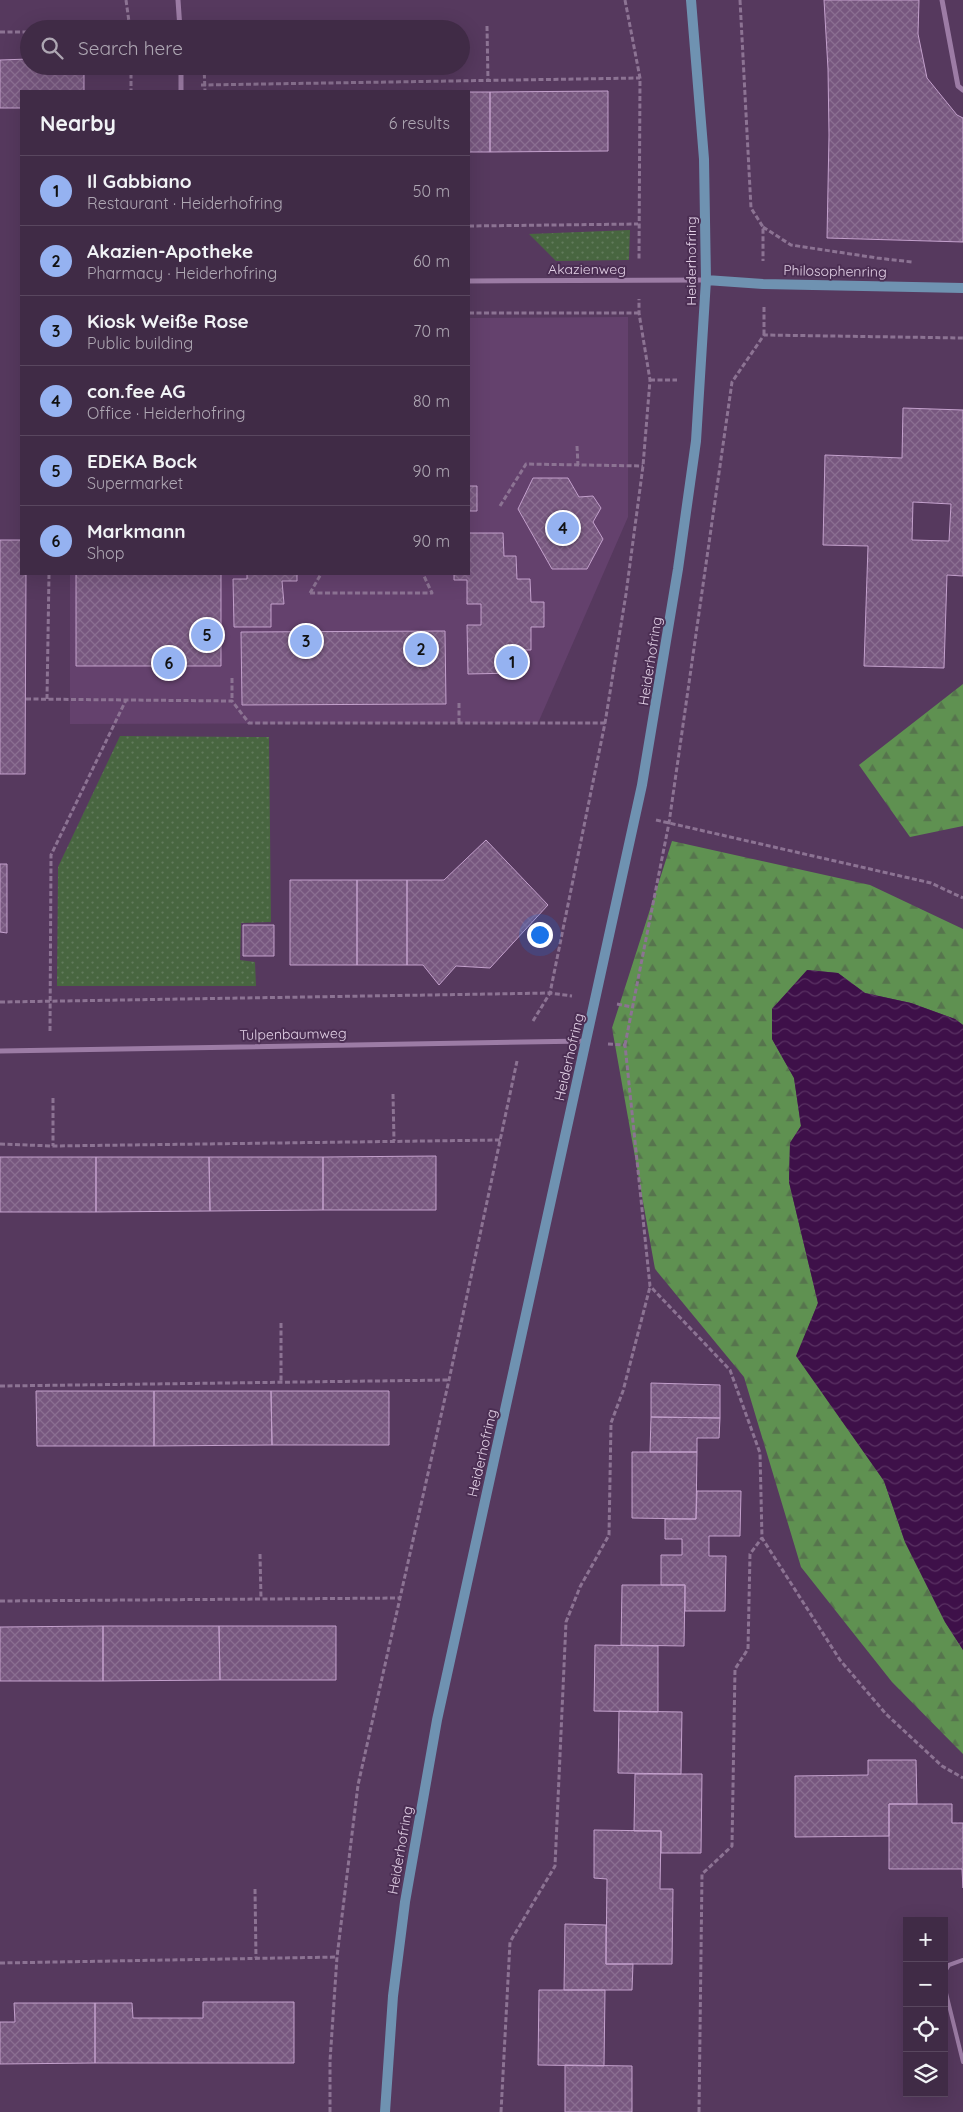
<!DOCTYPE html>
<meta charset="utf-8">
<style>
body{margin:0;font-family:Quicksand,sans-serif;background:#4b3751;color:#f1f3f6}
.controls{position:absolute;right:15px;bottom:15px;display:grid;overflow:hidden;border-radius:0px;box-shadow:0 5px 20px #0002}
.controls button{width:45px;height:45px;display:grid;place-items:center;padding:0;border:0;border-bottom:1px solid #59475f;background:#402b46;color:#f1f3f6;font:25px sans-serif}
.you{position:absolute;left:539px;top:934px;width:18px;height:18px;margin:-12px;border:4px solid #fff;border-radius:50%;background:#1a73e8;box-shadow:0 0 0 8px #1a73e833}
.badge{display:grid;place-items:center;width:32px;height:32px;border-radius:50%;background:#95b2f1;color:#111;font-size:16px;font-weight:700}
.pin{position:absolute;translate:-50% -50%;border:2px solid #fff;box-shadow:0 1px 5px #0006}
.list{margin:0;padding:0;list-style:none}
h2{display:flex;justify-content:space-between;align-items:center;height:65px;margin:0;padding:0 20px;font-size:21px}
h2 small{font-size:16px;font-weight:400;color:#aea7b3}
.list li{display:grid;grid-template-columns:32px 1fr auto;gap:15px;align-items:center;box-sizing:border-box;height:70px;padding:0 20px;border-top:1px solid #59475f}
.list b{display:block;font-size:19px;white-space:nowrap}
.list p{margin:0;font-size:16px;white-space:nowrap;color:#aea7b3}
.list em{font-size:16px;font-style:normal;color:#aea7b3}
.icon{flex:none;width:28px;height:28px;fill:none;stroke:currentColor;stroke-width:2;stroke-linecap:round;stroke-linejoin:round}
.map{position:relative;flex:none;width:963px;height:2112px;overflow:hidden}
.search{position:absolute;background:#402b46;box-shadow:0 5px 20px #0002;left:20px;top:20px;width:450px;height:55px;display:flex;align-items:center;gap:12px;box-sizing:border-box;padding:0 18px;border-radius:28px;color:#aea7b3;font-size:19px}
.panel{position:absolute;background:#402b46;box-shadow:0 5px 20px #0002;left:20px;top:90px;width:450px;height:485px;border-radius:0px}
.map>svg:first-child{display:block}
.built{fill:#64416d}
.grass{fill:url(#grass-dots)}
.forest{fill:url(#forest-firs)}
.water{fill:url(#water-waves)}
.building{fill:url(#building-cross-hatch);stroke:#c3a0cc;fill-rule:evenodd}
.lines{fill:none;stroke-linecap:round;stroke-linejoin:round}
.path{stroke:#8c7393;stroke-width:3;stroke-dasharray:5 2.5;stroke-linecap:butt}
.lane{stroke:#9c7ca5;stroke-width:4}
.street{stroke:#9c7ca5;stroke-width:5}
.secondary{stroke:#6f92b1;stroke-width:10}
.labels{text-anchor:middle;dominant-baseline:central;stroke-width:4;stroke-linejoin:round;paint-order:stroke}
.street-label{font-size:14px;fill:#e2d0e6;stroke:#4b2e53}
</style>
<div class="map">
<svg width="963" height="2112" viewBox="0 0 963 2112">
<defs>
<pattern id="grass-dots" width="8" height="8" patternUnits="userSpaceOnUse" patternTransform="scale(1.25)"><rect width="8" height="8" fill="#486640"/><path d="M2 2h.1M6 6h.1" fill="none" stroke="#627b5c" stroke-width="1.8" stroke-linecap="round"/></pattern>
<pattern id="forest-firs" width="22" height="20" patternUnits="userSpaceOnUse" patternTransform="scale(1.25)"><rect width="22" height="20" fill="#5f9151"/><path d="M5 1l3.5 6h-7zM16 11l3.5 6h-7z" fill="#56744d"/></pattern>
<pattern id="water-waves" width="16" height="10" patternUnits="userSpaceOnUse" patternTransform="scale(1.25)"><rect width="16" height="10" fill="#3e1049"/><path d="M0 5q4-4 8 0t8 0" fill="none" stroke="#5a3263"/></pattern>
<pattern id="building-cross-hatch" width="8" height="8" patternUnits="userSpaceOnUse" patternTransform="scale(1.25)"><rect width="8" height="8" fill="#77577f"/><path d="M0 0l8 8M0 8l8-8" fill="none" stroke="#8a6e91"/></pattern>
</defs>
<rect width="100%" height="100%" fill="#56395e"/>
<path class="built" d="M 628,317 L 628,517 L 538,723 L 70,724 L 70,574 L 469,574 L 469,318 Z"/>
<path class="grass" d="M 630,230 L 629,260 L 556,261 L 529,234 Z
M 120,736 L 269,737 L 271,922 L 241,923 L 240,960 L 255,962 L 256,986 L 57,986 L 58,867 Z"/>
<path class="forest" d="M 963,684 L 963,826 L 910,837 L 859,765 Z
M 672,841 L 870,885 L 963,929 L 963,1025 L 955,1019 L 911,1003 L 865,993 L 838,973 L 808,970 L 772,1009 L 772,1039 L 794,1078 L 801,1126 L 790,1143 L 789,1182 L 818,1303 L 797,1356 L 884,1481 L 905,1542 L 945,1622 L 963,1650 L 963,1754 L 892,1682 L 801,1567 L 744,1377 L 655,1269 L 612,1028 Z"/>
<path class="water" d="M 807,970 L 838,973 L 865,993 L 911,1003 L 955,1019 L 963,1025 L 963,1650 L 945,1622 L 905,1542 L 884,1481 L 796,1356 L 818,1303 L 789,1182 L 790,1143 L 801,1126 L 794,1078 L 772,1039 L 772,1009 Z"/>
<path class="building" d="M 824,0 L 919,0 L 918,34 L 927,78 L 957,115 L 963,118 L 963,242 L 827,238 L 829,135 L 828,69 Z
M 29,59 L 29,66 L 84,66 L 84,91 L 21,91 L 21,108 L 0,108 L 0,60 Z
M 608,91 L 608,151 L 490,152 L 490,92 Z
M 469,92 L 490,92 L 490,152 L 469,152 Z
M 903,408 L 963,410 L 963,576 L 947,575 L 944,668 L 864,666 L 868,546 L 823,545 L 825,455 L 902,458 ZM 913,502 L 951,504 L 949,541 L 912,540 Z
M 533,478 L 568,478 L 579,497 L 593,496 L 601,508 L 593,522 L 603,539 L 587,569 L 552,569 L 518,509 Z
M 469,486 L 477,486 L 477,511 L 469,511 Z
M 469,533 L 503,533 L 504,556 L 516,556 L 517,579 L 530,579 L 531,602 L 544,602 L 544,627 L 531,627 L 531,650 L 518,650 L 518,673 L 468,674 L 467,625 L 481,625 L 481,604 L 467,604 L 467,580 L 454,580 L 454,574 L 469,574 Z
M 0,540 L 21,540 L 21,574 L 26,574 L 25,774 L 0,774 Z
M 76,574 L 221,574 L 221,666 L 76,666 Z
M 247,574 L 297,574 L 297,581 L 282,581 L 284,604 L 271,604 L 271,627 L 234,627 L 233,579 L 247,579 Z
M 445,631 L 446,704 L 242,705 L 241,632 Z
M 486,840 L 548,905 L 490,968 L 456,966 L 439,985 L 423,965 L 407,965 L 407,880 L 444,880 Z
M 0,864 L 7,864 L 7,933 L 0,932 Z
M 290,880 L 357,880 L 357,965 L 290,965 Z
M 357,880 L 407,880 L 407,965 L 357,965 Z
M 243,925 L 274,925 L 274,956 L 243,956 Z
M 436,1156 L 436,1210 L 323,1210 L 323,1157 Z
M 0,1157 L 96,1157 L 96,1212 L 0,1212 Z
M 96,1157 L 209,1157 L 210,1211 L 96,1212 Z
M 209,1157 L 323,1157 L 323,1210 L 210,1211 Z
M 651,1383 L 720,1385 L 720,1418 L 651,1417 Z
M 36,1391 L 154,1391 L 154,1446 L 37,1446 Z
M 154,1391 L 271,1391 L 272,1445 L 154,1446 Z
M 271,1391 L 389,1391 L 389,1445 L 272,1445 Z
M 651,1417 L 720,1418 L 719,1438 L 697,1438 L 697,1452 L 650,1452 Z
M 632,1452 L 697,1452 L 696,1519 L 632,1518 Z
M 697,1491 L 741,1491 L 740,1536 L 709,1536 L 709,1556 L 726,1556 L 725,1611 L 685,1611 L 685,1585 L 661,1585 L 661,1555 L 682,1555 L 682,1539 L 665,1539 L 665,1519 L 696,1519 Z
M 622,1585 L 685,1585 L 684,1646 L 621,1645 Z
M 103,1626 L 219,1626 L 220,1680 L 103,1681 Z
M 103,1626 L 103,1681 L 0,1681 L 0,1627 Z
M 219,1626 L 336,1626 L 336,1680 L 220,1680 Z
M 595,1645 L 658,1646 L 658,1712 L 594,1711 Z
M 619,1711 L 682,1712 L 681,1774 L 618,1773 Z
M 868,1760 L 916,1760 L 917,1804 L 889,1804 L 889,1836 L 795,1837 L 795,1776 L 868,1775 Z
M 635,1774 L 702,1774 L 701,1853 L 661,1853 L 661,1831 L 634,1831 Z
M 889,1804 L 952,1804 L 952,1823 L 963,1823 L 963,1888 L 962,1869 L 889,1869 Z
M 594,1830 L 661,1831 L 660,1889 L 673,1889 L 672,1964 L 606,1964 L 607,1879 L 594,1878 Z
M 565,1924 L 606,1925 L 606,1964 L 633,1964 L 632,1990 L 564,1990 Z
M 539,1990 L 605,1990 L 604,2066 L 538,2065 Z
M 203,2002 L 294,2002 L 294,2063 L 95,2063 L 95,2003 L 132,2003 L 133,2018 L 203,2018 Z
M 14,2003 L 95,2003 L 95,2063 L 0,2064 L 0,2022 L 15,2022 Z
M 565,2065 L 632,2066 L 632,2112 L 565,2112 Z"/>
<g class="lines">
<path class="path" d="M 126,0 L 130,29
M 625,0 L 640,78 L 639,260
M 740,0 L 751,208 L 763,227 L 763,261
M 487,26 L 488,81
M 0,32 L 29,32
M 131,66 L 131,91
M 204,66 L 205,91
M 201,85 L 640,78
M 469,226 L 638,224
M 763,227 L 791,245 L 877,258 L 912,262
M 764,307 L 764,335
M 469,313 L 639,313
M 650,380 L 677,380
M 577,446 L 578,465
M 500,506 L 526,464 L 643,466
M 310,593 L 432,593 L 423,574
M 310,593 L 321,574
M 232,678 L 232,701
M 26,699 L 232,701 L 249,723 L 605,723
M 47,699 L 49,574
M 459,703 L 459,723
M 656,820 L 931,883 L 963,898
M 0,1002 L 550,993 L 572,996
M 617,1004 L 632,1007
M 533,1021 L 550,993 L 605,723 L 626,594 L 643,466 L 650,380 L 639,313 L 639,299
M 50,1031 L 51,855 L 126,700
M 608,1044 L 625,1045 L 650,1286 L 730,1370 L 760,1453 L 762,1538 L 840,1660 L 886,1714 L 942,1766 L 963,1778
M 625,1045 L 669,823 L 732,382 L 764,335 L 963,338
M 393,1094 L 394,1141
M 53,1098 L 53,1146
M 0,1144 L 53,1146 L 500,1140
M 281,1323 L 281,1382
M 0,1386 L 449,1380
M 260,1554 L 261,1599
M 0,1601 L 401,1598
M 255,1889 L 256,1958
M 0,1963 L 337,1957
M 330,2112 L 330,2061 L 337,1957 L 358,1785 L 449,1380 L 517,1061
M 501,2112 L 510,1942 L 555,1866 L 566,1622 L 580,1587 L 609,1535 L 611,1423 L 623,1391 L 650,1287
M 699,2112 L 702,1874 L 732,1846 L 735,1669 L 748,1649 L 750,1554 L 762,1538"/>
<path class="lane" d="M 944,1973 L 949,1965 L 963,1960
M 944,1985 L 963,2062"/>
<path class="street" d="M 178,0 L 180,29
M 942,0 L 958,86 L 963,90
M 181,66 L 181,91
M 469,281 L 706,280
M 0,1051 L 586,1041"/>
<path class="secondary" d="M 706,280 L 763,284 L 963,288
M 385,2112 L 393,1996 L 405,1902 L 437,1720 L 642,785 L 678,569 L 696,441 L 706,280 L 704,159 L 691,0"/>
</g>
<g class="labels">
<g class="street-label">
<text transform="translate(691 261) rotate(-90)">Heiderhofring</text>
<text x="587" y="269">Akazienweg</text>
<text transform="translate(835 271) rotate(1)">Philosophenring</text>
<text transform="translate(650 661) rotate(-81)">Heiderhofring</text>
<text transform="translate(293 1034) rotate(-1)">Tulpenbaumweg</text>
<text transform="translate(569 1057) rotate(-77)">Heiderhofring</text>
<text transform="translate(482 1453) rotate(-77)">Heiderhofring</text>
<text transform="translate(400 1850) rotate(-80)">Heiderhofring</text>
</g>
</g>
</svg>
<div class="controls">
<button>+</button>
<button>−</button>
<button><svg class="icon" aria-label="locate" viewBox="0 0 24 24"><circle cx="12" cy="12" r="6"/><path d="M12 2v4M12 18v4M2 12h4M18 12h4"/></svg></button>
<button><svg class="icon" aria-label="layers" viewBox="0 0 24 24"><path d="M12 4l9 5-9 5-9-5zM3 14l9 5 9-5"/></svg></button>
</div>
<div class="you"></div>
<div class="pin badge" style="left:512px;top:662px">1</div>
<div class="pin badge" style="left:421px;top:649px">2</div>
<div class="pin badge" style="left:306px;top:641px">3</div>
<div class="pin badge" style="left:563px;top:528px">4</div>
<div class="pin badge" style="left:207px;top:635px">5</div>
<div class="pin badge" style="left:169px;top:663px">6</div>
<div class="search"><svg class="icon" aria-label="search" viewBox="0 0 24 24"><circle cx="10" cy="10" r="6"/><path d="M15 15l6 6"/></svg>Search here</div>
<section class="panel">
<h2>Nearby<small>6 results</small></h2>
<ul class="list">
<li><span class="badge">1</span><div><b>Il Gabbiano</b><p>Restaurant · Heiderhofring</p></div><em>50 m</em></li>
<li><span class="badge">2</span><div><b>Akazien-Apotheke</b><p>Pharmacy · Heiderhofring</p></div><em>60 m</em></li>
<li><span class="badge">3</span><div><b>Kiosk Weiße Rose</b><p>Public building</p></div><em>70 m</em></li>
<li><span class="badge">4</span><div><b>con.fee AG</b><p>Office · Heiderhofring</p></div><em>80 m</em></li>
<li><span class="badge">5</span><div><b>EDEKA Bock</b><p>Supermarket</p></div><em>90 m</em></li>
<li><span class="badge">6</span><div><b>Markmann</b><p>Shop</p></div><em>90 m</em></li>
</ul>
</section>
</div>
